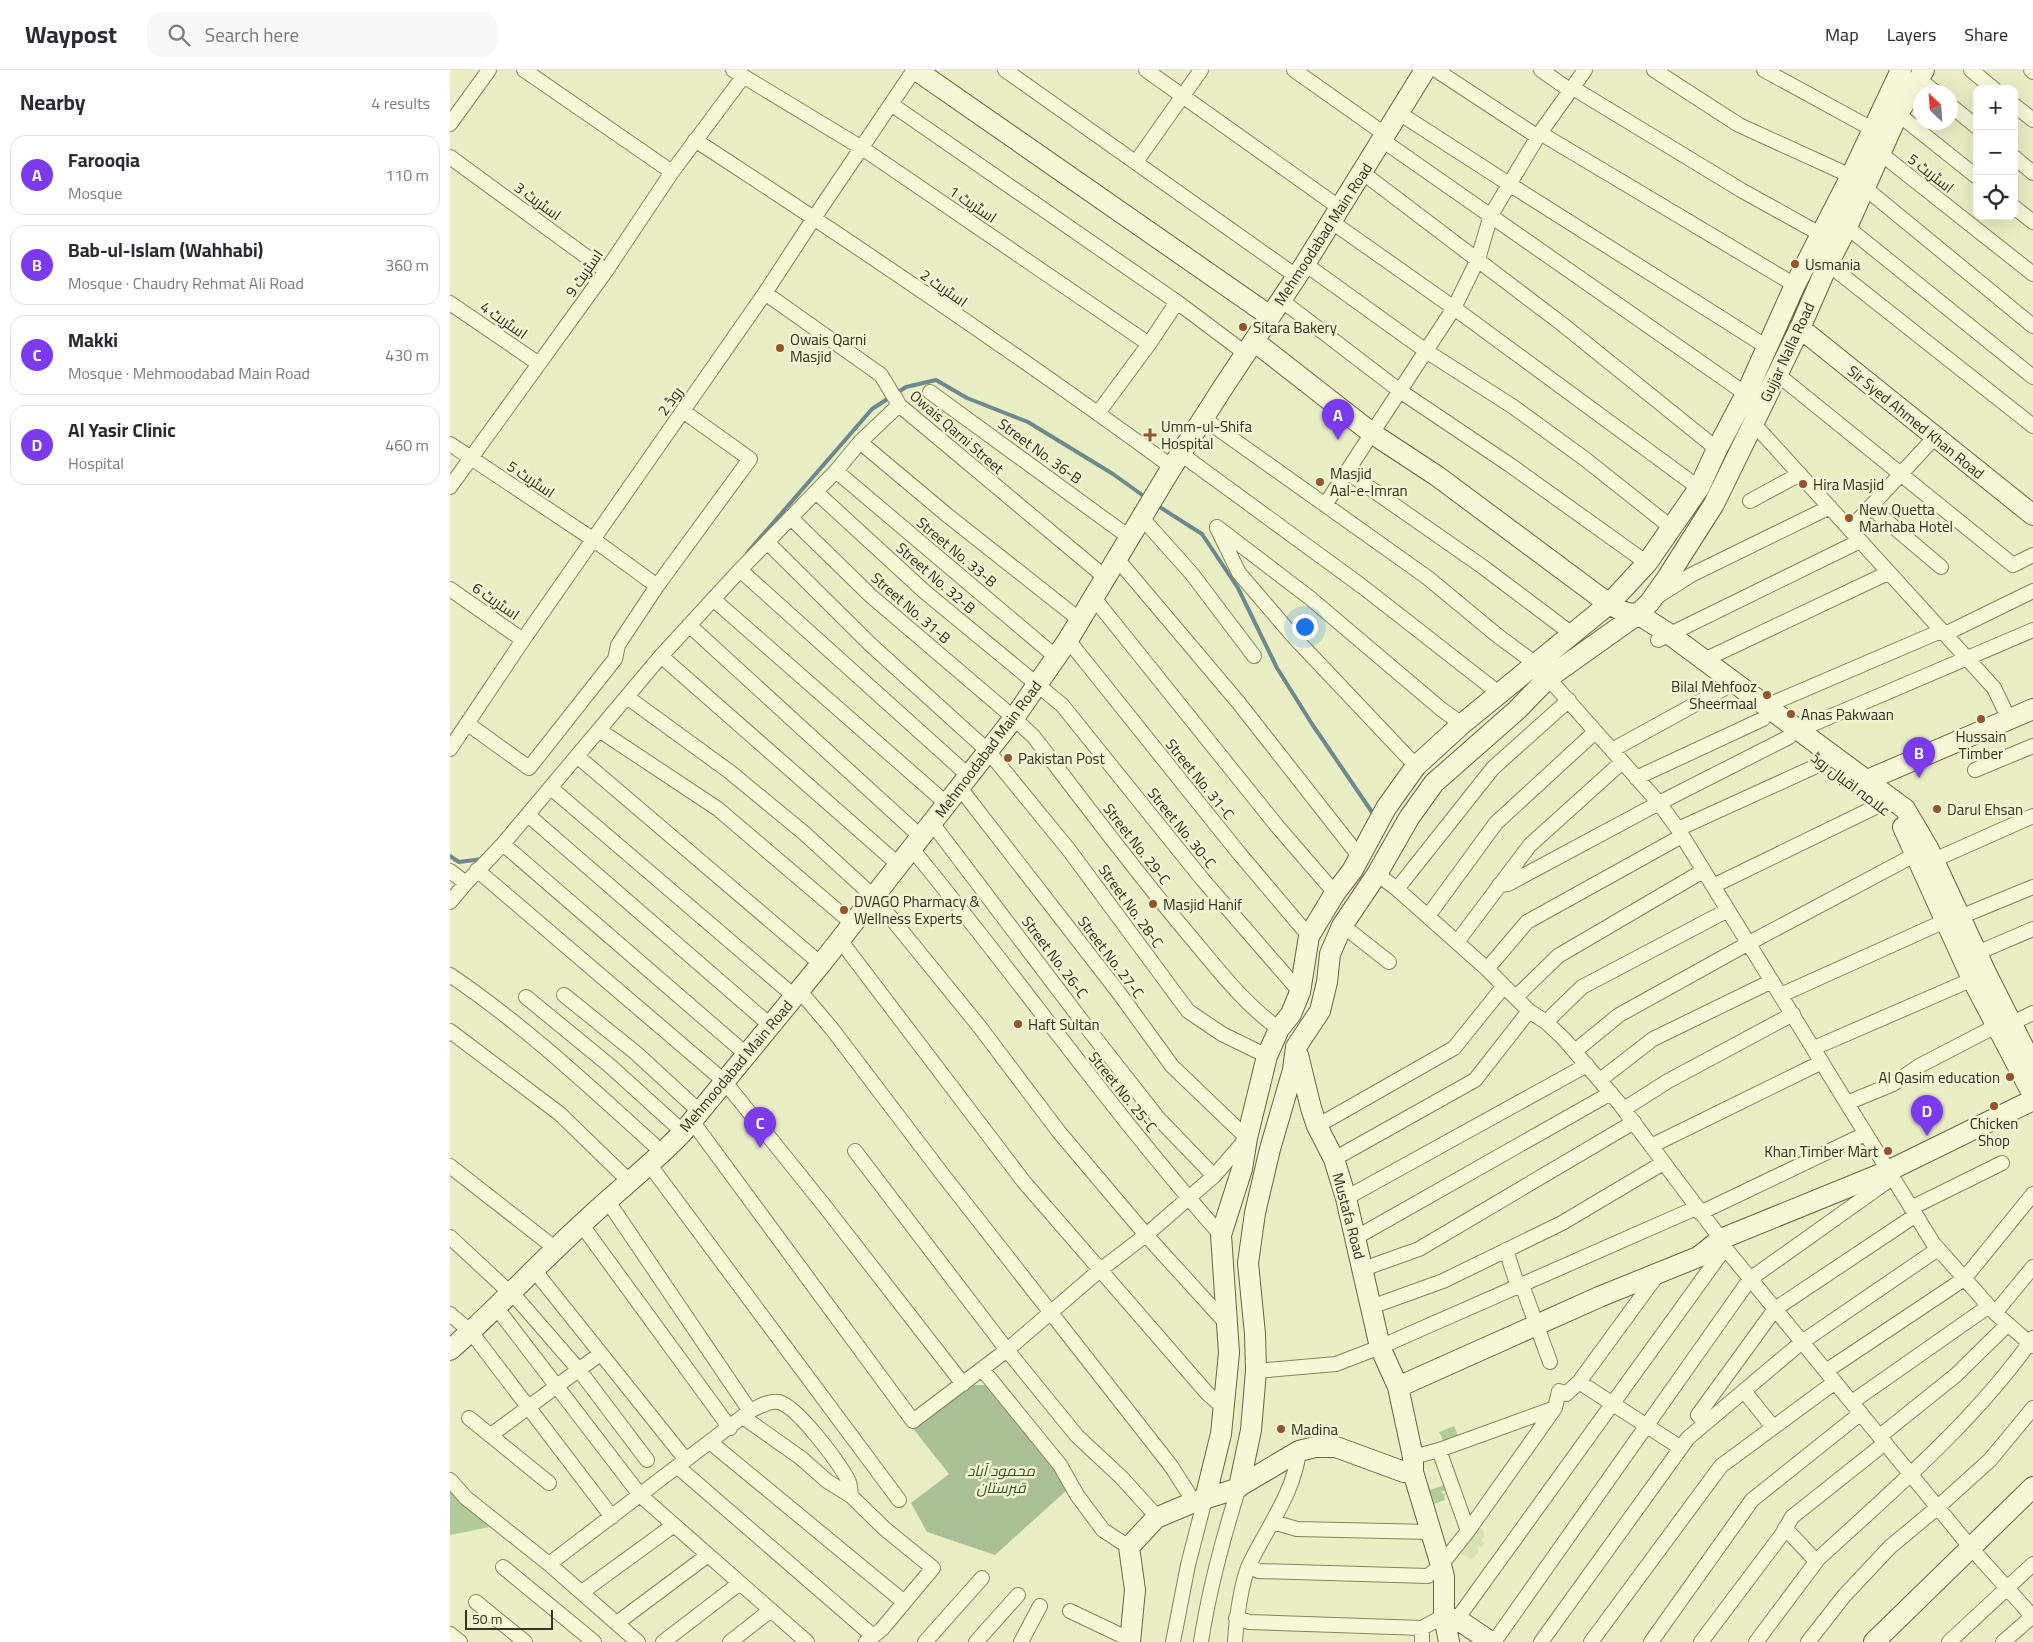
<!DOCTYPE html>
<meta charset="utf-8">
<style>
body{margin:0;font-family:Georgia,Cairo,serif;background:#f7f7f7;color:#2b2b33}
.controls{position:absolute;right:15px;top:15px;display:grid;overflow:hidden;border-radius:10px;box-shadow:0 5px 20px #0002}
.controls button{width:45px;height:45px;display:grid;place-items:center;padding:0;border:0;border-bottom:1px solid #e1e1e2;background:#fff;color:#2b2b33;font:25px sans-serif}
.compass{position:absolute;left:1463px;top:15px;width:45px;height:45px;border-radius:50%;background:#fff;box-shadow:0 5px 20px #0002;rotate:335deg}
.scale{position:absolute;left:15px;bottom:12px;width:88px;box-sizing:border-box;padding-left:5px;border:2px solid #37341f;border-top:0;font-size:14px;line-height:18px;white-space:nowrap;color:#37341f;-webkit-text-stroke:4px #f1f4d3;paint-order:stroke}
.you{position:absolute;left:854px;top:556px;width:18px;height:18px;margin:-12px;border:4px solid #fff;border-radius:50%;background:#1a73e8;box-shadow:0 0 0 8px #1a73e833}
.badge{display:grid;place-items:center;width:32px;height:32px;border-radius:50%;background:#7c3aed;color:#fff;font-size:16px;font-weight:700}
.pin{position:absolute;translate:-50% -41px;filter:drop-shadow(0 1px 2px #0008)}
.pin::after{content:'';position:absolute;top:26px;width:18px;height:15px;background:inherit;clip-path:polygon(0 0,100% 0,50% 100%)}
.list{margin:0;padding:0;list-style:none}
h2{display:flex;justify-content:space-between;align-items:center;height:65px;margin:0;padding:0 20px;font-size:21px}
h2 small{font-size:16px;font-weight:400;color:#7c7c81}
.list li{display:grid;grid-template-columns:32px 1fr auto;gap:15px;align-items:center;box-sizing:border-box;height:80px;margin:0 10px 10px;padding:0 10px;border:1px solid #e1e1e2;border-radius:15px}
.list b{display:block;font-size:19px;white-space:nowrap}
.list p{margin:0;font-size:16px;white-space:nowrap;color:#7c7c81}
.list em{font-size:16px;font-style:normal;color:#7c7c81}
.icon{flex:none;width:28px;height:28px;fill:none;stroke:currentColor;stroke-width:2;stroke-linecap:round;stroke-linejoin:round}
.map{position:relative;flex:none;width:1583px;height:1572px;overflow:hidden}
header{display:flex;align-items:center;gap:30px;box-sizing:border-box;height:70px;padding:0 25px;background:#fff;border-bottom:1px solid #e1e1e2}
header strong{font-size:24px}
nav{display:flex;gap:28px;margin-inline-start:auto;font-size:18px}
.search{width:350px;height:45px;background:#f7f7f7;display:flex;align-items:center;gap:12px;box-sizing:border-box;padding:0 18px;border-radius:15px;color:#7c7c81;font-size:19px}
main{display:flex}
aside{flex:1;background:#fff}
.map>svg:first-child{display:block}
.farmland{fill:#d7e2b2}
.green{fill:#b1ca98}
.cemetery{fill:#abbf97}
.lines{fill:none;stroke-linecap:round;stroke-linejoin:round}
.stream{stroke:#6d898e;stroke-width:4}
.street-casing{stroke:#87835b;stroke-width:16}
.secondary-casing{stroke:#68643e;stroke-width:22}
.street{stroke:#f5f8d7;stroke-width:14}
.secondary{stroke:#f5f8d7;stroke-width:20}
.poi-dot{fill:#94542d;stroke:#f1f4d3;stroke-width:2}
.labels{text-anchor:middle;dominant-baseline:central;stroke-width:5;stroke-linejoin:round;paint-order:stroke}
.street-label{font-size:15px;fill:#37341f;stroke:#f1f4d3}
.poi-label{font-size:15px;fill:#37341f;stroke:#f1f4d3;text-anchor:start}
.park-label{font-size:15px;font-style:italic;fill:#365326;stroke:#f1f4d3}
</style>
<header>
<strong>Waypost</strong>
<div class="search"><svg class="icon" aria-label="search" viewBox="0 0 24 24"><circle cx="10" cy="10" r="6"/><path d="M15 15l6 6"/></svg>Search here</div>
<nav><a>Map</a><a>Layers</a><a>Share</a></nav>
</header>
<main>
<aside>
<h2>Nearby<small>4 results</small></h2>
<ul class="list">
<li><span class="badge">A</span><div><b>Farooqia</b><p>Mosque</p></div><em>110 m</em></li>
<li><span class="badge">B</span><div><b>Bab-ul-Islam (Wahhabi)</b><p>Mosque · Chaudry Rehmat Ali Road</p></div><em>360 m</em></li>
<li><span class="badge">C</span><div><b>Makki</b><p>Mosque · Mehmoodabad Main Road</p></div><em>430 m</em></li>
<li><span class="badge">D</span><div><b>Al Yasir Clinic</b><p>Hospital</p></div><em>460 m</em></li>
</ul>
</aside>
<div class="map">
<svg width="1583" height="1572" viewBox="0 0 1583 1572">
<rect width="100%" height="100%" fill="#e9edc4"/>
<path class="farmland" d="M 1027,1455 L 1033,1460 L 1034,1467 L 1032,1471 L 1034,1473 L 1031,1478 L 1028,1476 L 1028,1483 L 1022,1490 L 1007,1481 Z"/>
<path class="green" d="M 1004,1356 L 1010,1370 L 996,1376 L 989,1362 Z
M 994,1415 L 996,1421 L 991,1421 L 993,1424 L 997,1423 L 994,1426 L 995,1430 L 984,1434 L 980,1420 Z
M 0,1417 L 45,1456 L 0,1465 Z"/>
<path class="cemetery" d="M 514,1315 L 535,1315 L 602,1389 L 617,1420 L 545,1485 L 477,1462 L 461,1433 L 499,1404 L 461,1356 Z"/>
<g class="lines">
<path class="stream" d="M 705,434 L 752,464 L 788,518 L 827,598 L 862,654 L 924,745
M 297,483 L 422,339 L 456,317 L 486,310 L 517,328 L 578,352 L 663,404 L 695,427
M 0,786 L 9,792 L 32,789"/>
<g class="street-casing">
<path id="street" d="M 74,0 L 222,102
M 283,0 L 412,78 L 699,274
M 555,0 L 846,206
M 696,0 L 890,138
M 844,0 L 936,65
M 986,0 L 1088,67
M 1091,0 L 1121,21
M 1204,0 L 1289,55 L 1401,106
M 1314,0 L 1422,59
M 1521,0 L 1544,19
M 1581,0 L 1583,2
M 1469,9 L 1485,22
M 1123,18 L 1291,120 L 1370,164
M 441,34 L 727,232 L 795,283
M 1500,35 L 1527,57
M 1564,35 L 1583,50
M 949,43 L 1059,114 L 1317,277
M 1448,44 L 1527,107
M 0,54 L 39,0
M 1090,63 L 1345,215
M 245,70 C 406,175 566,283 722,397
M 932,70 L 1296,324
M 1430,83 L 1583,204
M 0,87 L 156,201
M 1564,87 L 1583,103
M 686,92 L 751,0
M 913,103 L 1112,254 L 1267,379
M 1415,118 L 1583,256
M 1564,137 L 1583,152
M 882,152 L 1004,238 L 1249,418
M 1397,157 L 1583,307
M 855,194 L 976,281 L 1062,336 L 1135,389 L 1222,458
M 1378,194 L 1583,356
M 315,223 L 431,305 L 449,335 L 656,508
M 831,230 L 950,321 L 1060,395 L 1197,493
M 0,233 L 89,294
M 1327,304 L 1563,495 L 1583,485
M 480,322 L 679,467
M 648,343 L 699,274 L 727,232
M 753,348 L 978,508 L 1048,566 L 1086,594
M 1303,353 L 1544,618 L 1559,649
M 410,372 L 497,445 L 630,550
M 0,374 L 144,470 L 207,516 L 168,575 L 165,589 L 79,698 L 18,654
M 731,384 L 913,517 L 1050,624
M 386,401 L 606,587
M 897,402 L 1033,497 L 1122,564
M 0,417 L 156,201 L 222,102 L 293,7
M 366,422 L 475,522 L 612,635 L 753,810 L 850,922
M 1300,431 L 1350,404
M 875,435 L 1004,238 L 1028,189 L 1041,145 L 1090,63 L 1135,0
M 1420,437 L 1491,497
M 341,448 L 421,526 L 564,648 L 584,667 C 635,734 685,801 739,865 C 767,898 793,933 829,959
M 692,448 L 742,504 L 804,586
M 767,457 L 860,528 L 991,639 L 1012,654
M 767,458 L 789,503 L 843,566 L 966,696
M 1400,459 L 1485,367
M 317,472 L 421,575 L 538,681 L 619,780 L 738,941 L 772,964 L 817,986
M 668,490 L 788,632 L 909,786
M 290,500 L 519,706
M 207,516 L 300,389 L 233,341
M 0,519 L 73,570
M 1208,526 L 1241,505 L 1380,437
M 643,527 L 827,756 L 885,823
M 263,529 L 497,734
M 239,555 L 471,767
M 1495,564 L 1583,521
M 618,570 L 788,782 L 859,866
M 1208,570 L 1410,471
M 211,586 L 449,795
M 1254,590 L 1438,503
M 1098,608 L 1209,733 L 1228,759 L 1483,1173 L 1545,1243 L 1583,1276
M 177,627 L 280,702 L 354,763 L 424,827 L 529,956 L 609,1062 L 696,1165 L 776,1253
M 1316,636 L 1491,561
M 149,660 L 268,739 L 403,854
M 1349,660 L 1583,560
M 0,679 L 73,570 L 315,223 L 364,148 L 464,0
M 1162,680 L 1273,619
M 127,686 L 371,894
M 1525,700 L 1583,676
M 1186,708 L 1313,649
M 101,718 L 344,926
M 78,745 L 320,955
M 482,753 L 635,955 L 708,1048 L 764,1106
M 1228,759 L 1373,693 L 1385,686
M 53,774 L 296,984
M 462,779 C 567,906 661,1041 771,1165
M 1484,790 L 1583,746
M 27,800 L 274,1011 L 373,1134 L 513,1314
M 0,801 L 16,813
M 927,804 L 947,819 L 1037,899 L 1079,941 L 1096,952 L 1114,969 L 1169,1033 L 1271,1169 L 1275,1178 L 1521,1478 L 1583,1547
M 1049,815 L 1058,814 L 1209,733 L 1339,667
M 1263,816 L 1442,729
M 947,819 L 1043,698 L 1119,630
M 0,832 L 16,813 L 53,774 L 211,586 L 290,500 L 386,401 L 410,372 L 449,335 L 445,327
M 978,846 L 1046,753 L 1145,662
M 1510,847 L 1583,817
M 892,855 L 939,892
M 390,870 L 574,1112 L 757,1323 L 774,1338
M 1007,872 L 1080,775 L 1172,692
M 1527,883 L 1583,859
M 1037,899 L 1077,852 L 1232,766
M 0,905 C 77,957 144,1021 213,1083
M 349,920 L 382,959 L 493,1105 L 721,1396 L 744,1432
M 114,925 L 186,983 L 250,1042
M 1331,925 L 1495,851
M 76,927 L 159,995 L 233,1062
M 1066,927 L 1108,886 L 1253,801
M 1096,952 L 1132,917 L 1278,840
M 1562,953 L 1583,943
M 0,961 L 110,1044 L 179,1111
M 1364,978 L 1530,906
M 1125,981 L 1169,945 L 1299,873 L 1472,781
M 1150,1010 L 1203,969 L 1322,911
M 1397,1033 L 1443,1014 L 1469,996 L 1546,956
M 1174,1039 L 1218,1011 L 1343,944
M 242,1051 L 463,1351 L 557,1280 L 650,1200 L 696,1165 L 764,1106 L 797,1068 L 722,996 L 669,923 L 510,718
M 867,1056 L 1004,978 L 1054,916
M 1201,1076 L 1372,992
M 405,1081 L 557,1280 L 627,1366 L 672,1408 L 708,1448
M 884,1089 L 1025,1010 L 1079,941
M 199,1094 L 449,1430
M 0,1096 L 106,1179
M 896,1128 L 1137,995
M 157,1130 L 300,1341
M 1461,1138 L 1552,1093
M 1250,1143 L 1415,1064
M 131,1154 L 280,1358
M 0,1167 L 70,1232 L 129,1300 L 197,1390
M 905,1168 L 1161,1023
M 1056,1180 L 1068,1217
M 913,1199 L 969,1179 L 1184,1052
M 84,1200 L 236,1390
M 1072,1215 L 1100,1292
M 46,1237 L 190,1425 L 357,1572
M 921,1237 L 993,1211 L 1112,1153 L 1213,1093
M 1545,1243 L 1583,1197
M 0,1244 L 21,1262 L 162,1447
M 532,1299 L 610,1395 L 627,1425 L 653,1460 L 679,1477
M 806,1301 L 886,1294 L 930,1277 L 1246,1138
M 1376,1301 L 1514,1209 L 1583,1124
M 1129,1312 L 1231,1378
M 1294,1321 L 1323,1357
M 1402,1332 L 1539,1236
M 293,1347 L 351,1388 L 377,1411 L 401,1426 L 435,1459 L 483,1498 L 432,1559 L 416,1572
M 19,1348 L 99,1413
M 1255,1353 L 1248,1345 L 1325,1239 L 1466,1145
M 41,1365 L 150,1284
M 1430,1366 L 1506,1305 L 1558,1254
M 260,1372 L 454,1532
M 989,1380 L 1018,1461
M 963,1387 L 989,1380 L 1105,1338
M 228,1397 L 423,1566
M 0,1410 L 16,1428 L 99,1494 L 188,1572
M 823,1452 L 847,1459 L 981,1462
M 1335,1458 L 1366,1491 C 1442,1421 1523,1353 1583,1268
M 99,1494 L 300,1341 C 309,1337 319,1330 329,1332 C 348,1337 389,1393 398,1410 C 401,1415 400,1421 401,1426
M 799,1495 L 808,1501 L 978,1506 L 991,1495 L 1018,1461 L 1105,1338 L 1109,1321 L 1116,1324 L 1129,1312 L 1208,1204
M 53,1497 L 144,1572
M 132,1522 L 224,1455
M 26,1532 L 75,1572
M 620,1541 L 681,1570
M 786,1548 L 799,1552 L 972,1558
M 1007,1549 L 1275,1178
M 167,1553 L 258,1485
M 0,1564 L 10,1572
M 213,1572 L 290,1513
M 280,1572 L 321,1540
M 475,1572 L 532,1508
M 526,1572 L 568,1525
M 571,1572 L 590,1536
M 723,1572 L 738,1495 L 755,1429
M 751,1572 C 759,1519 773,1468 789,1417
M 785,1572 C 786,1551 791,1512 800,1493 C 818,1456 844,1423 849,1381
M 972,1572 L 972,1558 L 994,1546
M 1044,1572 L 1300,1209 L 1442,1108
M 1091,1572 L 1238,1368 L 1352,1272 L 1488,1179
M 1141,1572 L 1271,1396 L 1385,1312
M 1201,1572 L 1302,1430 L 1411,1343
M 1251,1572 L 1333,1463 L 1342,1447 L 1435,1373
M 1306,1572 L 1369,1488
M 1358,1572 L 1394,1526 L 1440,1477 L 1488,1437 L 1540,1390 L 1583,1338
M 1499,1572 L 1583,1494
M 1553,1572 L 1583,1546"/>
</g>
<g class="secondary-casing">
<path id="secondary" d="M 466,0 L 820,246
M 1350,258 L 1583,445
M 804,271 L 923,364 L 987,406 L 1159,534 L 1176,543 L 1188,544 L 1219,564 L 1455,739 L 1478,778 L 1536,903 L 1583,996
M 1408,714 L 1583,639
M 1453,757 L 1522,909 L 1583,1025
M 848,985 L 861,1038 L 867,1056 L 884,1089 L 896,1128 L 930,1277 L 948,1317
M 0,1280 C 46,1240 87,1195 132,1154 C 165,1122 202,1095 233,1062 L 371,894 L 564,648 L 618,570 L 722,397 L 774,316 L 855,194 L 975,0
M 789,1417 L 801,1360 L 806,1301 L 805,1264 L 798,1193 L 805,1143 L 820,1079 L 843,1000 L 846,977 L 870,941 L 877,912 L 880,884 L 892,856 L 927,804 L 959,748 L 984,713 L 1067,640 L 1098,608 L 1188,544 L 1200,532 L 1217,508 L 1264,434 L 1350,258 L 1378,194 L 1397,157 L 1448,44 L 1474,0
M 755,1429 L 771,1364 L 779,1283 L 771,1165 L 792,1099 L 797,1068 L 817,986 L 829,959 L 841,944 L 850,922 L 859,866 L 885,823 L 902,801 L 936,738 L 966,696 L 1012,654 L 1159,534 L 1197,493 L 1249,418 L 1267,379 L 1296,324 L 1345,215 L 1401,106 L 1451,0
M 994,1546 L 1007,1549 L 1041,1572
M 680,1572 L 685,1520 L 679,1477 L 706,1448 L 744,1432 L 783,1420 L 849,1381 L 865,1377 L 886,1377 L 954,1402 L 963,1402
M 999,1572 L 994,1546 L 994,1507 L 991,1495 L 963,1402 L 963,1387 L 948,1317 L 1149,1227 L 1248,1187 L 1271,1169 L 1438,1101 L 1583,1030
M 1424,1572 L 1583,1417"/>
</g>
<use href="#street" class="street"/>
<use href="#secondary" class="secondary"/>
</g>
<g class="poi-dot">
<circle cx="1345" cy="194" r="5"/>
<circle cx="793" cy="257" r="5"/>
<circle cx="330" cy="278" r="5"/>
<path d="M697.5 357.5h5v5h5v5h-5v5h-5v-5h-5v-5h5z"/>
<circle cx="870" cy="412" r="5"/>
<circle cx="1353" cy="414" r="5"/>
<circle cx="1399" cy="448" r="5"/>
<circle cx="1317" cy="625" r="5"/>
<circle cx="1341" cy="644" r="5"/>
<circle cx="1531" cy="649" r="5"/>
<circle cx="558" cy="688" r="5"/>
<circle cx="1487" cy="739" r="5"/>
<circle cx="703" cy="834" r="5"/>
<circle cx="394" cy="840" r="5"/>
<circle cx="568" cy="954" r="5"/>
<circle cx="1560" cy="1007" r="5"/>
<circle cx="1544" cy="1036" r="5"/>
<circle cx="1438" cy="1081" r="5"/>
<circle cx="831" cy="1359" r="5"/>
</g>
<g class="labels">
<g class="street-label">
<text transform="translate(1481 103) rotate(38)">اسٹریٹ 5</text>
<text transform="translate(88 131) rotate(36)">اسٹریٹ 3</text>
<text transform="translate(523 134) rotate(34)">اسٹریٹ 1</text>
<text transform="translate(873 164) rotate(-57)">Mehmoodabad Main Road</text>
<text transform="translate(134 203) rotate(-55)">اسٹریٹ 9</text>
<text transform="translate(494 218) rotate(35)">اسٹریٹ 2</text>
<text transform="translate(54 250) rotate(35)">اسٹریٹ 4</text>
<text transform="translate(1337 282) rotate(-65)">Gujjar Nalla Road</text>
<text transform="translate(220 331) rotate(-55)">روڈ 2</text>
<text transform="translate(1466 352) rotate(39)">Sir Syed Ahmed Khan Road</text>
<text transform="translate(507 362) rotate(41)">Owais Qarni Street</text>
<text transform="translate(590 381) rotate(36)">Street No. 36-B</text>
<text transform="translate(81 409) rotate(34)">اسٹریٹ 5</text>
<text transform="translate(507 482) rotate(40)">Street No. 33-B</text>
<text transform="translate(486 508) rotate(41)">Street No. 32-B</text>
<text transform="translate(46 531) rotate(35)">اسٹریٹ 6</text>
<text transform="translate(461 538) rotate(41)">Street No. 31-B</text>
<text transform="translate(538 679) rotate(-53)">Mehmoodabad Main Road</text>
<text transform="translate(750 709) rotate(51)">Street No. 31-C</text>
<text transform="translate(1401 714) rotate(37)">علامہ اقبال روڈ</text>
<text transform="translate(732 758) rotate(51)">Street No. 30-C</text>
<text transform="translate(687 774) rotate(52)">Street No. 29-C</text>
<text transform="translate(681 836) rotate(54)">Street No. 28-C</text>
<text transform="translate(605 887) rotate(53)">Street No. 26-C</text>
<text transform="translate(661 887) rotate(53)">Street No. 27-C</text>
<text transform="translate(286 996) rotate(-50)">Mehmoodabad Main Road</text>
<text transform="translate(673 1022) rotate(51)">Street No. 25-C</text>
<text transform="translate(899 1146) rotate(75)">Mustafa Road</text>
</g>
<g class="poi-label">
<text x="1355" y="194">Usmania</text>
<text x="803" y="257">Sitara Bakery</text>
<text x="340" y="269">Owais Qarni<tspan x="340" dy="17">Masjid</tspan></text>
<text x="711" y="356">Umm-ul-Shifa<tspan x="711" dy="17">Hospital</tspan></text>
<text x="880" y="403">Masjid<tspan x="880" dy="17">Aal-e-Imran</tspan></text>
<text x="1363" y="414">Hira Masjid</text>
<text x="1409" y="439">New Quetta<tspan x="1409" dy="17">Marhaba Hotel</tspan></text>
<text x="1307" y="616" text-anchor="end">Bilal Mehfooz<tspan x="1307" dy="17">Sheermaal</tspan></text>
<text x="1351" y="644">Anas Pakwaan</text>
<text x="1531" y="666" text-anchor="middle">Hussain<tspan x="1531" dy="17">Timber</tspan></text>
<text x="568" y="688">Pakistan Post</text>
<text x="1497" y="739">Darul Ehsan</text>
<text x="404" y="831">DVAGO Pharmacy &amp;<tspan x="404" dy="17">Wellness Experts</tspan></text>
<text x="713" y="834">Masjid Hanif</text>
<text x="578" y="954">Haft Sultan</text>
<text x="1550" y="1007" text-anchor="end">Al Qasim education</text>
<text x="1544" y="1053" text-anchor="middle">Chicken<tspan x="1544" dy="17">Shop</tspan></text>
<text x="1428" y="1081" text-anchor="end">Khan Timber Mart</text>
<text x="841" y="1359">Madina</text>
</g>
<g class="park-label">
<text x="551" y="1400">محمود آباد<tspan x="551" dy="17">قبرستان</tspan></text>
</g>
</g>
</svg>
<div class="controls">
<button>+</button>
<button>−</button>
<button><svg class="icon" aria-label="locate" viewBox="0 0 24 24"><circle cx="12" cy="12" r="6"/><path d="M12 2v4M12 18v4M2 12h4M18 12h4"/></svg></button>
</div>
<svg class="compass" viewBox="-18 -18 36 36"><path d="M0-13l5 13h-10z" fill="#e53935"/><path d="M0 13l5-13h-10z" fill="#7c7c81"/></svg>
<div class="scale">50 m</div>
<div class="you"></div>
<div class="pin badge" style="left:888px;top:370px">A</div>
<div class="pin badge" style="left:1469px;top:708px">B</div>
<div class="pin badge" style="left:310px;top:1078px">C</div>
<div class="pin badge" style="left:1477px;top:1066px">D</div>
</div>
</main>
